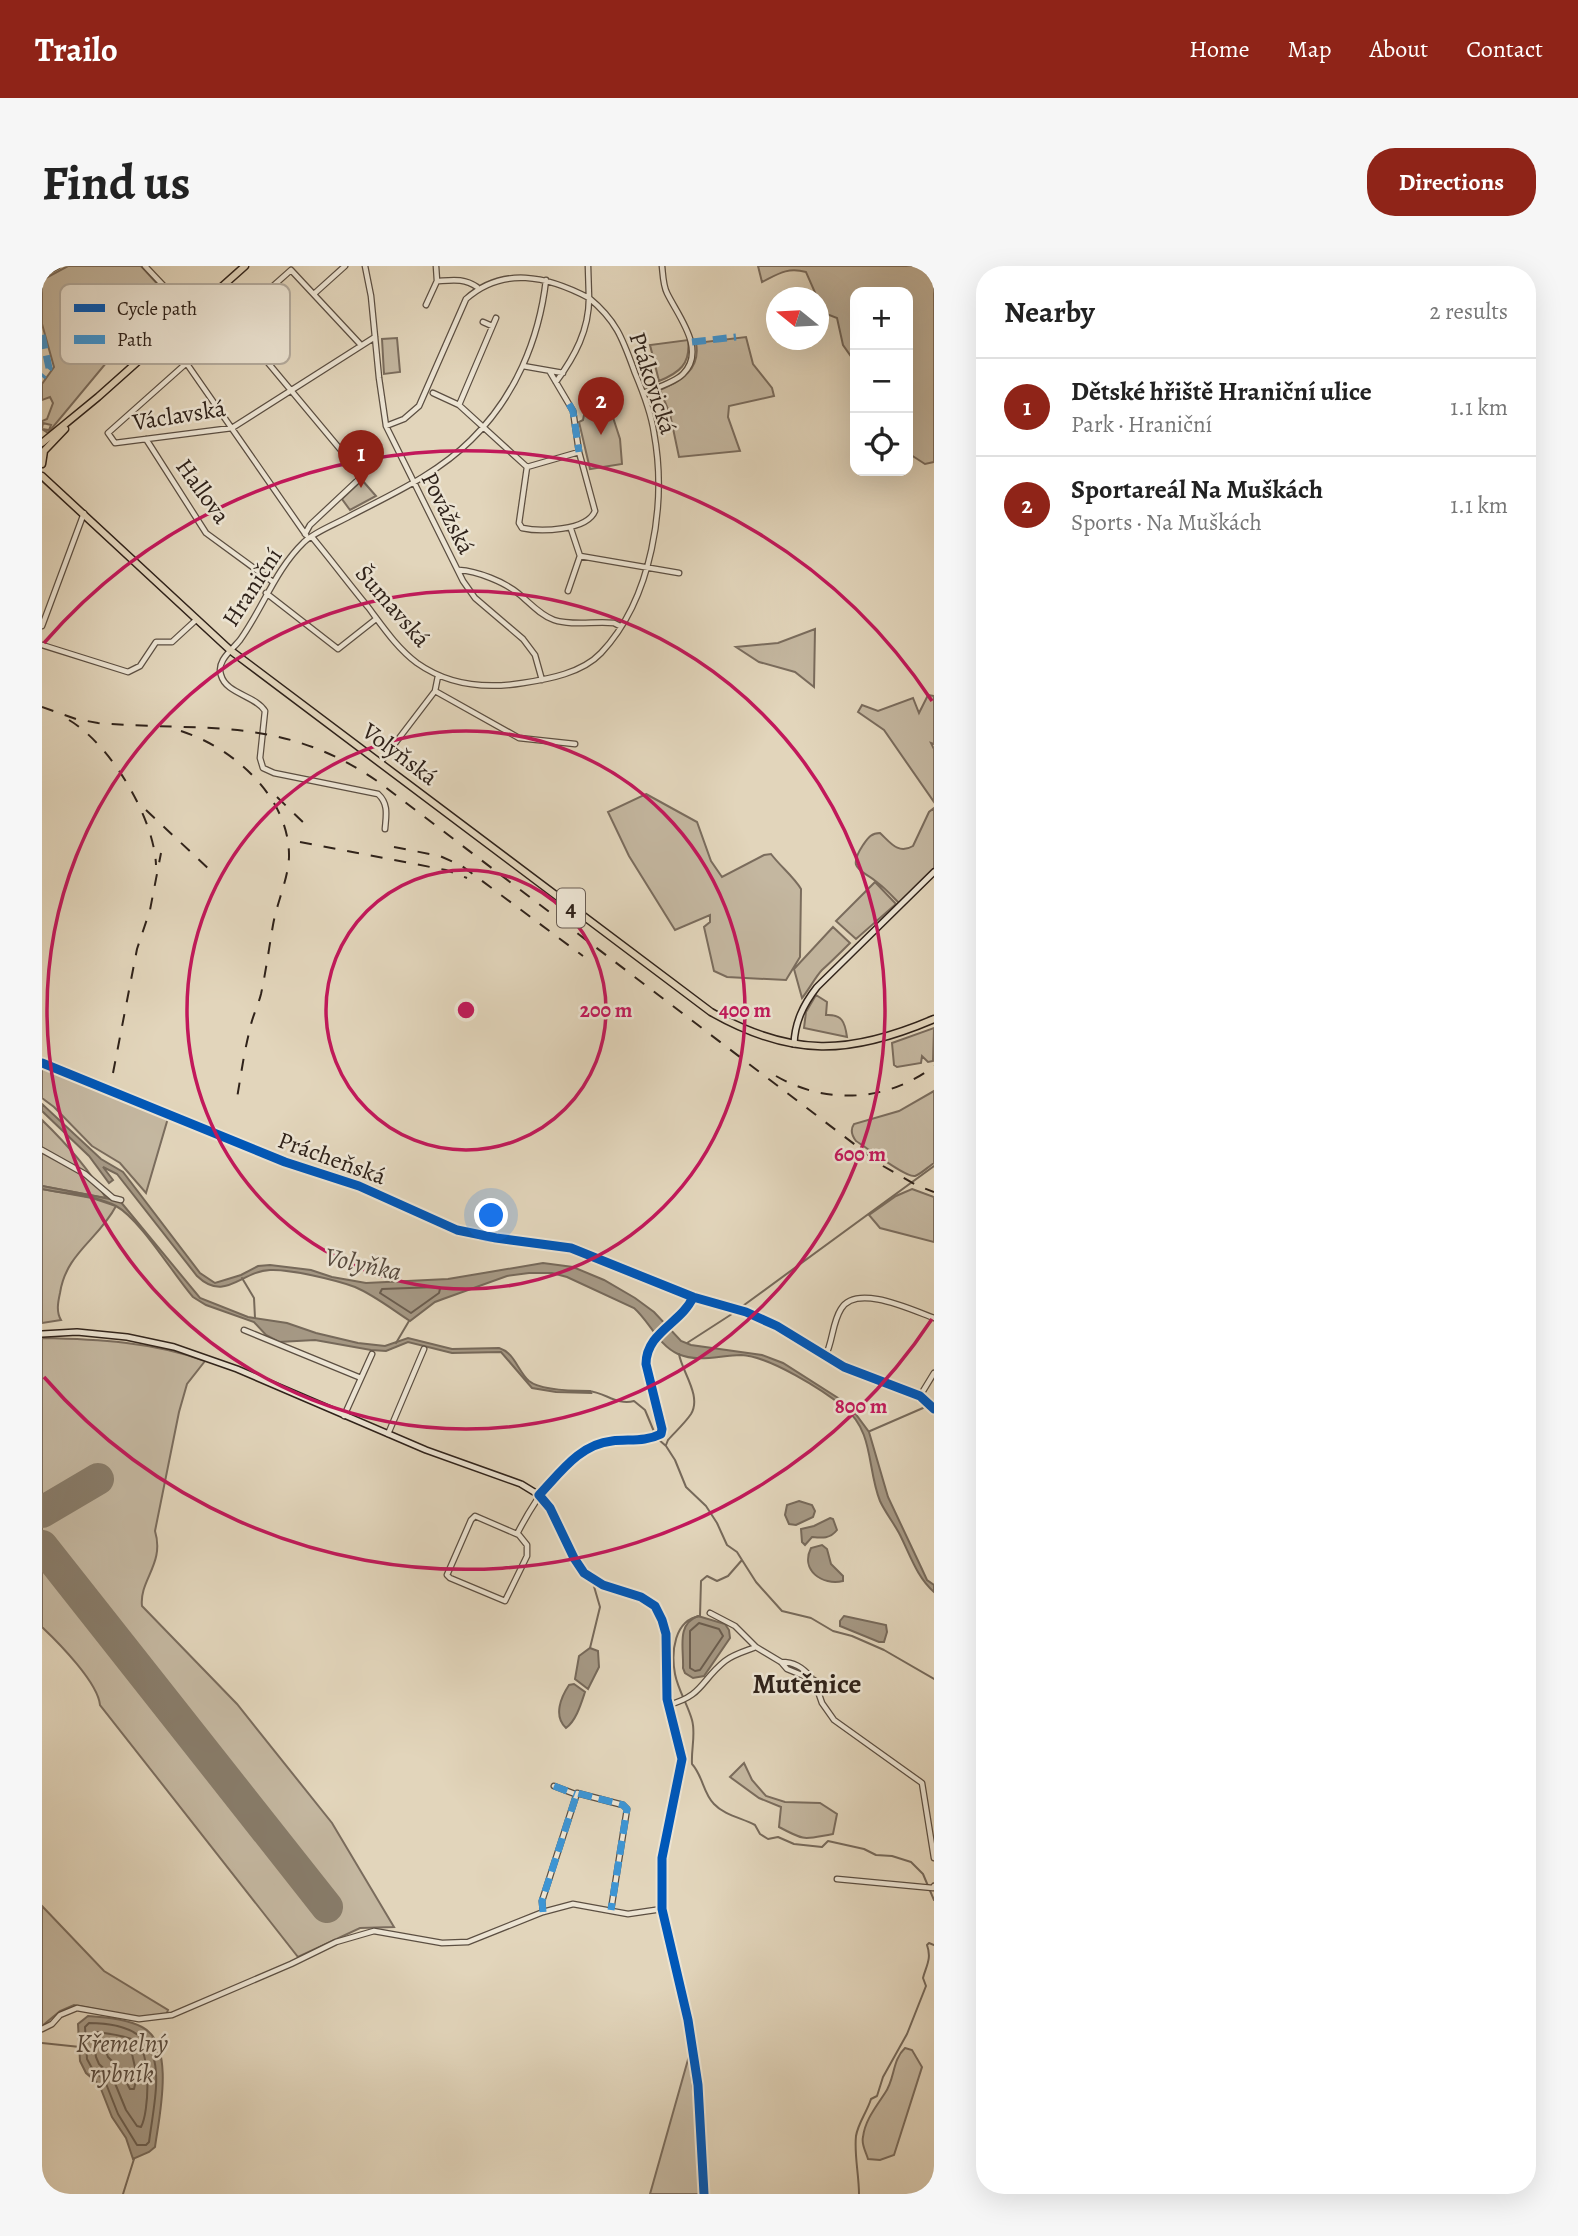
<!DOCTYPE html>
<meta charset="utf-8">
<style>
body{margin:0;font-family:Alegreya,serif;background:#f6f6f6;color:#222}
.controls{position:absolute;right:21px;top:21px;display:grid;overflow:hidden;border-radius:14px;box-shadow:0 7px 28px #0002}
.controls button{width:63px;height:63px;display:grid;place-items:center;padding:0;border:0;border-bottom:2px solid #e0e0e0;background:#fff;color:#222;font:35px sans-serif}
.compass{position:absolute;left:724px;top:21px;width:63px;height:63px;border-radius:50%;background:#fff;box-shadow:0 7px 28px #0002;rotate:288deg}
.you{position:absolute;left:450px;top:950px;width:24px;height:24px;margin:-18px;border:5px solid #fff;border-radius:50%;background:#1a73e8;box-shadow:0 0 0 10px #1a73e833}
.badge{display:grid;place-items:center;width:46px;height:46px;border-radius:50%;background:#8f2418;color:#fff;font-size:23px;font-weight:700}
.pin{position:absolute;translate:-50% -58px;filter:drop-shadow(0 2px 4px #0008)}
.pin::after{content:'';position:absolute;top:37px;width:24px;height:21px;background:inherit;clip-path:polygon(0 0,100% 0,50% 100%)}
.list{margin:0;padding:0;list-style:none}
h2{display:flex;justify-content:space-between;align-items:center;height:91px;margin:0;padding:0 28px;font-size:30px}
h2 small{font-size:23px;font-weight:400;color:#767676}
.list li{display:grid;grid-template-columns:46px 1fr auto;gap:21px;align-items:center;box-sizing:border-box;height:98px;padding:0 28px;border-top:2px solid #e0e0e0}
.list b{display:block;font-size:26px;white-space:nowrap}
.list p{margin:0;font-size:23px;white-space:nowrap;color:#767676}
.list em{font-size:23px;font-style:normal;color:#767676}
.icon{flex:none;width:38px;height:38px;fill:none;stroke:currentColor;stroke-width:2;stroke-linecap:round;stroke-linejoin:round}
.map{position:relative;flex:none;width:892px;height:1928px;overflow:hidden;border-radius:28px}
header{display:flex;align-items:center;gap:42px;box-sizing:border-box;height:98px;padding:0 35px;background:#8f2418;color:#fff}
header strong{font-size:33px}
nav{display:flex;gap:38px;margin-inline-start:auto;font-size:24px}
.intro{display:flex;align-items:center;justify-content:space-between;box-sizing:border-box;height:168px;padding:0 42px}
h1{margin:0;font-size:49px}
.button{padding:18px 32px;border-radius:28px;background:#8f2418;color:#fff;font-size:24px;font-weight:700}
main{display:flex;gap:42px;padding:0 42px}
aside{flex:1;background:#fff;border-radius:28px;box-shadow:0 7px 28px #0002}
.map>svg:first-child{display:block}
.green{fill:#c4b7a0;stroke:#7a6c5d;stroke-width:2}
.water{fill:#a59884;stroke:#76695a;stroke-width:2}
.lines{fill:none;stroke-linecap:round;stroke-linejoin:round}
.shore{stroke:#6a5d4f;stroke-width:2}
.stream{stroke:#76695a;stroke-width:2}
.runway{stroke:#887c6a;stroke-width:32}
.street-casing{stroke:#5c4f42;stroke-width:7}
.secondary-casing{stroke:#2f221a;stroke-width:8}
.primary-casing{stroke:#2f221a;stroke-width:9}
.street{stroke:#ece4d3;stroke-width:4.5}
.secondary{stroke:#ece4d3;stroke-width:5}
.primary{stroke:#e2d5bb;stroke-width:6}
.rail{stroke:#2f221a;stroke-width:2;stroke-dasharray:12 12;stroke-linecap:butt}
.quiet{stroke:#3d95d4;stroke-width:7;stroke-dasharray:14 7;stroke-linecap:butt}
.cycleway-casing{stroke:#ece4d3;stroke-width:13}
.cycleway{stroke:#0057b8;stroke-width:9}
.ring{fill:none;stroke:#c2185b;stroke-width:3.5}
.labels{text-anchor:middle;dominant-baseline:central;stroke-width:5;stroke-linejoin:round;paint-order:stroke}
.shield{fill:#ece4d3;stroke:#685c52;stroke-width:2}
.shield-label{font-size:23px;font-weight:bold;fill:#2f221a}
.street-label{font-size:24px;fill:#2f221a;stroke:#ece4d3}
.water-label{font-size:26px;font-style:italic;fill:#584b3f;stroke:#ece4d3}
.quarter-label{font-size:28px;font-weight:bold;fill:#2f221a;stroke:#ece4d3}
.key{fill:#ece4d3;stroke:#b3aa9c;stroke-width:2}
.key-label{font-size:19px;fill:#2f221a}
.centre{fill:#c2185b;stroke:#ece4d3;stroke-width:3.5}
.ring-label{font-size:21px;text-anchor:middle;font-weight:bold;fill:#c2185b;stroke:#ece4d3;stroke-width:5;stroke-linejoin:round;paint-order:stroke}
</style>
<header>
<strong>Trailo</strong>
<nav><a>Home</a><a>Map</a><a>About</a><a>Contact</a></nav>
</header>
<div class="intro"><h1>Find us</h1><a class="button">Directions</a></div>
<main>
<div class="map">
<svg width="892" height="1928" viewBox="0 0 892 1928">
<rect width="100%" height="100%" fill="#e2d5bb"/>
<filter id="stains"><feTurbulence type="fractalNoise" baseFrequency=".00286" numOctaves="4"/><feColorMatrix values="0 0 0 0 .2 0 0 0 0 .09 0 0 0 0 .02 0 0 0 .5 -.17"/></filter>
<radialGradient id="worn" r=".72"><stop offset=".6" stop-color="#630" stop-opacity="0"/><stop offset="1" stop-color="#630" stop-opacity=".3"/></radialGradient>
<path class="green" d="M 26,0 L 99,0 L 131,35 L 123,42 L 128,51 L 74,85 L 6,167 L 0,163 L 7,164 L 9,159 L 1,157 L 0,162 L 0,155 L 5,153 L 11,137 L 8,131 L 0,134 L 0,118 L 12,101 L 0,58 L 0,14 Z
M 716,0 L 892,0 L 892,196 L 883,198 L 866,187 L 866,26 L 813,26 L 813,96 L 801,79 L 795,52 L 782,47 L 764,6 C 745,1 736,8 720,16 Z
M 704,71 L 711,98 L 730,122 L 732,130 L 687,140 L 686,151 L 698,185 L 637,191 L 628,148 L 618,124 C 639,115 659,103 654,77 Z
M 355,72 L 358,106 L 342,108 L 340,73 Z
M 646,74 C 649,98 637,107 617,115 L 608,79 Z
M 566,136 L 578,173 L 580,198 L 548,203 L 537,156 L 541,154 L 543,144 Z
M 320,214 L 334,230 L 308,244 L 300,233 Z
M 773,363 L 772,421 L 753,406 L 717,396 L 694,381 L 736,377 Z
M 886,429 L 892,430 L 892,478 L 889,477 L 892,483 L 892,536 L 842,464 L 816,446 L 820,439 L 836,445 L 871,432 L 877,447 Z
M 604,528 L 655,556 L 669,595 L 680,611 L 722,589 L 729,588 C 738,600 752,611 759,623 L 758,691 L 744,714 L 685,711 L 672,705 L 662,661 L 668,656 L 668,649 L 633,664 L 587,590 L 566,546 Z
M 892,542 L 892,602 L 857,637 C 850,630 844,623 836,617 C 820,603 804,605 821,579 C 826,572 829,567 838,567 C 848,576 856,589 871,580 L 887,546 Z
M 833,616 L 854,638 L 814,673 L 794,655 Z
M 791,661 L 808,677 C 799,686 790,695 780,704 C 774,710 766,725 760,732 L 752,703 Z
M 774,729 L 785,736 L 784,749 C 800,748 803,756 805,771 L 762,762 L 764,746 Z
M 892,762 L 891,795 L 886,796 L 880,790 L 879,797 L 855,801 L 852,799 L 850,777 Z
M 0,802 L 126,852 L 104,927 L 78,897 L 50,880 L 12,841 L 0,832 Z
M 892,825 L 892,897 C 887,900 879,908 873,910 C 864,912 824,881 814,875 C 810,870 808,864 812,858 L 857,845 Z
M 0,854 C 25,878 46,902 64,932 L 0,920 Z
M 0,923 L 50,932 L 74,940 C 57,973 24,987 18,1027 C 16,1036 14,1046 19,1054 L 0,1057 Z
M 870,923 L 892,931 L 892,976 L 838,962 L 827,949 L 854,930 Z
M 0,1072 C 54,1073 112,1076 163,1095 L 145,1118 L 137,1146 L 113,1265 C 123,1298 97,1314 100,1340 L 195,1438 L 290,1557 L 352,1661 L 318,1662 L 256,1691 L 58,1439 C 56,1417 18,1378 0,1361 Z
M 702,1497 L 710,1514 L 724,1530 L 743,1536 L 778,1537 L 795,1548 L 791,1568 C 762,1573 765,1576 737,1561 L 739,1541 L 717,1532 L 688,1511 Z
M 0,1640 L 62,1705 L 126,1744 L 124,1749 L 111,1752 L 94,1751 L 32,1739 L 18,1745 L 0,1760 Z
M 863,1782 L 870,1784 L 880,1801 L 852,1889 L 838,1894 L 826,1893 C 824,1886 819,1878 821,1871 C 823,1854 834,1841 843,1827 C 853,1813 850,1794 863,1782 Z
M 647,1790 L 656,1869 L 658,1928 L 608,1928 Z"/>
<path class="water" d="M 0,838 L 59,893 L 81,906 L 158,1007 L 173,1017 L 199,1009 L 216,1000 L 228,999 L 269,1004 L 290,1011 L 324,1017 L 406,1013 L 501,997 L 531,1001 L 562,1014 L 593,1032 L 612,1046 L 639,1075 L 649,1079 L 720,1089 L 741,1097 L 807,1139 L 827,1166 L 846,1231 L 879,1301 L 885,1314 L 892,1319 L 892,1326 C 874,1310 868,1288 857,1267 C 851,1256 843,1246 838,1235 C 825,1203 832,1166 803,1142 C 781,1124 727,1090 699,1089 C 678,1089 657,1097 636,1088 C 616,1079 608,1056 592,1042 L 525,1011 L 510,1007 L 487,1007 L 465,1010 L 401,1033 L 393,1036 L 368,1055 C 351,1044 332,1029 313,1021 C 294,1014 248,1003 228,1004 C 199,1005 183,1037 155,1010 L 75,908 L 61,901 L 71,914 L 67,917 L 47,890 L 0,845 Z
M 0,920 L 78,935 L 158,1032 L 206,1051 L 245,1057 L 274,1067 L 316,1077 L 343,1080 L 366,1072 L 410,1083 L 457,1082 C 473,1087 475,1104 487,1115 C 498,1124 533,1125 548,1125 L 549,1127 L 514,1126 L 490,1122 L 459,1086 L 410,1087 L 366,1076 L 344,1085 L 329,1084 L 273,1074 L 237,1076 L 224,1069 L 212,1056 L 164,1039 L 151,1031 C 131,1008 98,953 74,940 C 53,929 24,928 0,923 Z
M 757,1235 L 770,1239 L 773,1245 L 771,1251 L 754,1259 L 747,1258 L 743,1249 L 745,1239 Z
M 788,1252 L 791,1253 L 795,1264 C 788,1273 780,1272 770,1271 L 763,1279 L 760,1276 L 759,1263 L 772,1260 Z
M 780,1279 L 785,1283 L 789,1298 L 801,1310 L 801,1315 C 780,1320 758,1304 769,1282 Z
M 656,1350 L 683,1358 L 687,1364 L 688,1372 L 662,1410 L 651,1412 L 643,1407 L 641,1402 C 642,1383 634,1358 656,1350 Z
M 802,1350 L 844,1359 L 845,1366 L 842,1376 L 837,1376 L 798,1360 L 798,1355 Z
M 548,1382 L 556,1385 L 557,1401 L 546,1423 L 533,1413 L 537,1390 Z
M 532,1418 L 543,1426 C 539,1438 534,1455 524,1462 C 511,1450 519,1431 527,1419 Z
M 46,1750 C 63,1751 85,1753 100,1761 C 134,1778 117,1851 113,1881 L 107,1886 L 91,1893 L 84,1872 L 70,1851 L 57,1818 L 44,1807 L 38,1795 L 36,1758 Z"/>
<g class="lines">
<path class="shore" d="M 395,1021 L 398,1023 L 397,1027 L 369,1047 L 338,1027 L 340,1023 Z
M 657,1357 L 677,1363 L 681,1370 L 658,1404 L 653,1405 L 648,1402 L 648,1365 Z
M 47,1757 C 133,1757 115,1816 107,1876 L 104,1879 L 95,1879 L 76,1848 L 63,1815 L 51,1804 L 45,1793 L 43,1761 Z
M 55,1766 C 66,1768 83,1769 93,1775 C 110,1786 107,1846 99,1861 L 95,1860 L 84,1844 L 70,1810 L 57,1798 L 54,1791 L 51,1770 Z
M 65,1780 L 83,1783 L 90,1788 L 95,1810 L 92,1823 L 88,1823 L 77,1802 L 66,1791 L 63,1783 Z"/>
<path class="stream" d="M 200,1012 L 212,1032 L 213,1052
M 698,1042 L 892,900
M 354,1077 L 367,1055
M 645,1077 L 693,1046
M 546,1125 C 563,1126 575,1140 592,1135 L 603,1144 L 613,1168
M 828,1165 L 881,1142
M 616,1173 L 624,1180 L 633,1194 L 644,1221 L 664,1240 L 675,1257 L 685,1279 L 695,1286 L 700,1294 L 686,1310 L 675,1315 L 665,1310 L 659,1315 L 658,1350 C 632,1354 629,1386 633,1408 C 636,1424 646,1439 650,1454 C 654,1468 649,1483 650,1498 C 661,1510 661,1527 672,1538 C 682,1549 700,1552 713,1559 L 718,1568 L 726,1573 L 736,1571 L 752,1578 L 780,1581 L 786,1575 L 822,1583 L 834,1589 L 850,1590 L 869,1596 L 881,1608 L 892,1634
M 624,1179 L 626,1174 C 633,1166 643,1157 649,1148 C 660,1130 640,1106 637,1088
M 700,1294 L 714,1316 L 740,1345 L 769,1352 L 791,1365 L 810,1370 L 842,1384 L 892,1413
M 548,1382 L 558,1341 L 551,1317
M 0,1777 L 38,1781
M 81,1928 L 92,1893
M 817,1928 C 817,1909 812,1888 814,1870 C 816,1857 825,1846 829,1833 L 835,1830 L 841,1811 L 865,1768 L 884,1720 L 881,1712 C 884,1700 890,1693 885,1679 L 887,1677 L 892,1679"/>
<path class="runway" d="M 0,1246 L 56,1213
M 0,1280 L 285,1641"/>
<g class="street-casing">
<path id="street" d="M 103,0 L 136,35 L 154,23 L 159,24 L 167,32
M 323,0 L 329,30 L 337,112 L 344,160 L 421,315 L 433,332 L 481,373 L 493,389 L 500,414
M 1,8 L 16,0
M 395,15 C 411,14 422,12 435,21
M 273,27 L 303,0
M 384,39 L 395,15 L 394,0
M 192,56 L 318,207 L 316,214 L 268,259 L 263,268
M 441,56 L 450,60
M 318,78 L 249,4 L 66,167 L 73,177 L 190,162 L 333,71
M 145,98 L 264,269
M 481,100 L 521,107
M 508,106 L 531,145 L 537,186 L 553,245 C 545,265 498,266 480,262 L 477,257 L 485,201 L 537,186
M 391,127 L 417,139 L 485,201
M 601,127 C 613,122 632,117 641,108 C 665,84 636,50 625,27 C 621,19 621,9 620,0
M 417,139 L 454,52
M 344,160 L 362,153 L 377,140 L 424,33 C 461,0 505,10 547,32 C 547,64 533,90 514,116
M 104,173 L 164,267 L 231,316
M 270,271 C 289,294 307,318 326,341 C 341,361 355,382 375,397 C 406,419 444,423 481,417 C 507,413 540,407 559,387 C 610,333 625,238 612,167 C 609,146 601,126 593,107 C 581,74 575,55 547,32 L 546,0
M 538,290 L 637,307
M 417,304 C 435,305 463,316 477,328 C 488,337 498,349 512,354 C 530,360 553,355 572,357 L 578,360
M 526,325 L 538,290 L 529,263
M 224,327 L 296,383 L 334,353
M 0,360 L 42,247
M 0,379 L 86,406 L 98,400 L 114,376 L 130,376 L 155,353
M 393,425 L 477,472 L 533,478
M 338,497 L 393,425 L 396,410
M 343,563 C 344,550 347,538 336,528 L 232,507 L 221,502 L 218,492 L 223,445 C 213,429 184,428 179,409 C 174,395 190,384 198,374 C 221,342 233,304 262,276 C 274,265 294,258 308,250 C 350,228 395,208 429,174 C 473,131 497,74 504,14
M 0,797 L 243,896 L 317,920 L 415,964 L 454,972 L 529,982 L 651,1031 L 704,1046 L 735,1060 L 802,1101 L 878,1130 L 892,1143
M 0,884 L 43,908 L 71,932 L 79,934
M 202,1064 L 319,1112
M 783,1091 C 791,1076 790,1057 799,1043 C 814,1017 870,1044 892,1052
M 878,1130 L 892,1107
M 302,1150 L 330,1088
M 346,1168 L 382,1083
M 433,1250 L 477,1269 L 485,1279 L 485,1290 L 463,1335 L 408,1312 L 405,1309 L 429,1254 Z
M 475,1268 C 492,1235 525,1182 565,1175 C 584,1172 601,1177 619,1168 L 620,1163 L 604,1098 C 604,1066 640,1057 651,1031
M 668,1347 L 693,1360 L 714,1381
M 739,1396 C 752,1396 760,1401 769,1411
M 626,1439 C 661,1430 659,1414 683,1395 C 692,1388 704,1385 714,1381 L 739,1396 L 745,1403 L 772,1414 L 780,1437 L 792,1454 L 880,1517 L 892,1592
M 512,1520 L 533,1528
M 795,1613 L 891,1622 L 892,1620
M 501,1646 L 500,1635 L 535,1527 L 581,1539 L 585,1543 L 569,1644
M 0,1763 L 10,1758 L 18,1749 L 35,1742 L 97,1753 L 130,1749 L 249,1698 L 294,1676 L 332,1665 L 400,1677 L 426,1676 L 501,1646 L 531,1638 L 586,1648 L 620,1643"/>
</g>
<g class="secondary-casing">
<path id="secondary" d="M 752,778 C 753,756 761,739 775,721 L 892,606
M 0,1068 L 35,1066 L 85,1071 L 132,1081 L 195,1103 L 384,1184 L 479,1218 L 497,1229 L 508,1242 L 532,1292 L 545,1310 L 561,1319 L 599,1331 L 613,1340 L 624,1368 L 625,1433 L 640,1493 L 620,1592 L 620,1643 L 646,1754 L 656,1819 L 662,1928"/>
</g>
<g class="primary-casing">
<path id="primary" d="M 0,177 L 56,131 L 203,0
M 0,198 L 2,185 L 23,163
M 0,210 L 188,384 L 669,746 C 750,792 808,789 892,753"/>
</g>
<use href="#street" class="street"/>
<use href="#secondary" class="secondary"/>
<use href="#primary" class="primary"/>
<path class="rail" d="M 0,441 L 34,453 L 56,457 C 167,466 240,449 338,517 L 841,900 L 874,919 L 892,926
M 27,454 C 68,478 112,551 114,599
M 139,465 C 192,482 248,532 247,591 C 246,614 235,636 231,659 C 227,682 224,705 219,728 C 216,740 210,751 208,763 C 202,786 199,809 195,832
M 235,531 L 268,563
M 104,544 L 170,606
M 258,576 L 404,604 L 425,612
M 352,581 L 398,590 L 420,600 L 541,690
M 71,807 L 95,683 L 108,644 L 119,587
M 734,810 C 784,839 846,836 892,800"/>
<path class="quiet" d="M 0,69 L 7,102 L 0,111
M 650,76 L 694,71
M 527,138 L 531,145 L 537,186
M 512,1520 L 533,1528
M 501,1646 L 500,1635 L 535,1527 L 581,1539 L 585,1543 L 569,1644"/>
<g class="cycleway-casing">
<path id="cycleway" d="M 0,797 L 243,896 L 317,920 L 415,964 L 454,972 L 529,982 L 651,1031 L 704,1046 L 735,1060 L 802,1101 L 878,1130 L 892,1143
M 651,1031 C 640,1057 604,1066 604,1098 L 620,1163 L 619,1168 C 603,1176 588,1173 570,1175 C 538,1178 518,1207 497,1229 L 508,1242 L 532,1292 L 542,1307 L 561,1319 L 599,1331 L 613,1340 L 620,1354 L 624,1368 L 625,1433 L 640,1493 L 620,1592 L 620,1643 L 646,1754 L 656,1819 L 662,1928"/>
</g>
<use href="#cycleway" class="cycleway"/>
</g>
<g class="ring">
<circle cx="424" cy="744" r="140"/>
<circle cx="424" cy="744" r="279"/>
<circle cx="424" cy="744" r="419"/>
<path d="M890 1053A559 559 0 0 1 2 1111M2 377A559 559 0 0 1 890 435"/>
</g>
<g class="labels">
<rect class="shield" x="515" y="622.5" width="28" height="39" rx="5"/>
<g class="shield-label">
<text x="529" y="642">4</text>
</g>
<g class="street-label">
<text transform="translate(611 117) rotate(72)">Ptákovická</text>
<text transform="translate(137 149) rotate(-9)">Václavská</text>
<text transform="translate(161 225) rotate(54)">Hallova</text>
<text transform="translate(406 247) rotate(63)">Povážská</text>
<text transform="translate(210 321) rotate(-57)">Hraniční</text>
<text transform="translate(351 340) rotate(49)">Šumavská</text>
<text transform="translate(358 488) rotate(37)">Volyňská</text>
<text transform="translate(290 892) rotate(20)">Prácheňská</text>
</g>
<g class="water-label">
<text transform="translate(321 998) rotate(12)">Volyňka</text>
<text x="80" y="1777">Křemelný<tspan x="80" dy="30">rybník</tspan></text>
</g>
<g class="quarter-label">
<text x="765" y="1418">Mutěnice</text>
</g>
</g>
<rect x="18" y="18" width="230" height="80" rx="10" class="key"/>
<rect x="32" y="38" width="31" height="8" fill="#0057b8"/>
<rect x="32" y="69" width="31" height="9" fill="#3d95d4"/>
<g class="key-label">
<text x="75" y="49">Cycle path</text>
<text x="75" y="80">Path</text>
</g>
<circle cx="424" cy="744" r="10" class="centre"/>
<g class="ring-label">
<text x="564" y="751">200 m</text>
<text x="703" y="751">400 m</text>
<text x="818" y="895">600 m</text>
<text x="819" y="1147">800 m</text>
</g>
<rect width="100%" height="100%" filter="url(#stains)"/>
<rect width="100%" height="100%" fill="url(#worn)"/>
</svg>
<div class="controls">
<button>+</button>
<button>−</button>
<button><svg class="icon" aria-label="locate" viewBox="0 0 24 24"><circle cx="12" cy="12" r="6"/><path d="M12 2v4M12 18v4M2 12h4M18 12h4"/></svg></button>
</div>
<svg class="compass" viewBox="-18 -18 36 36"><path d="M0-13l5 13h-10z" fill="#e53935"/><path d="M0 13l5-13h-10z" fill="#767676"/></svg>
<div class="you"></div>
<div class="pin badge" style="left:319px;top:222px">1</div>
<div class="pin badge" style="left:559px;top:169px">2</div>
</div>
<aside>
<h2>Nearby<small>2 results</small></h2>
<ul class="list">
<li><span class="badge">1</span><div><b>Dětské hřiště Hraniční ulice</b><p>Park · Hraniční</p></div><em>1.1 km</em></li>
<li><span class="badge">2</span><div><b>Sportareál Na Muškách</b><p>Sports · Na Muškách</p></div><em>1.1 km</em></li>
</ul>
</aside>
</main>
